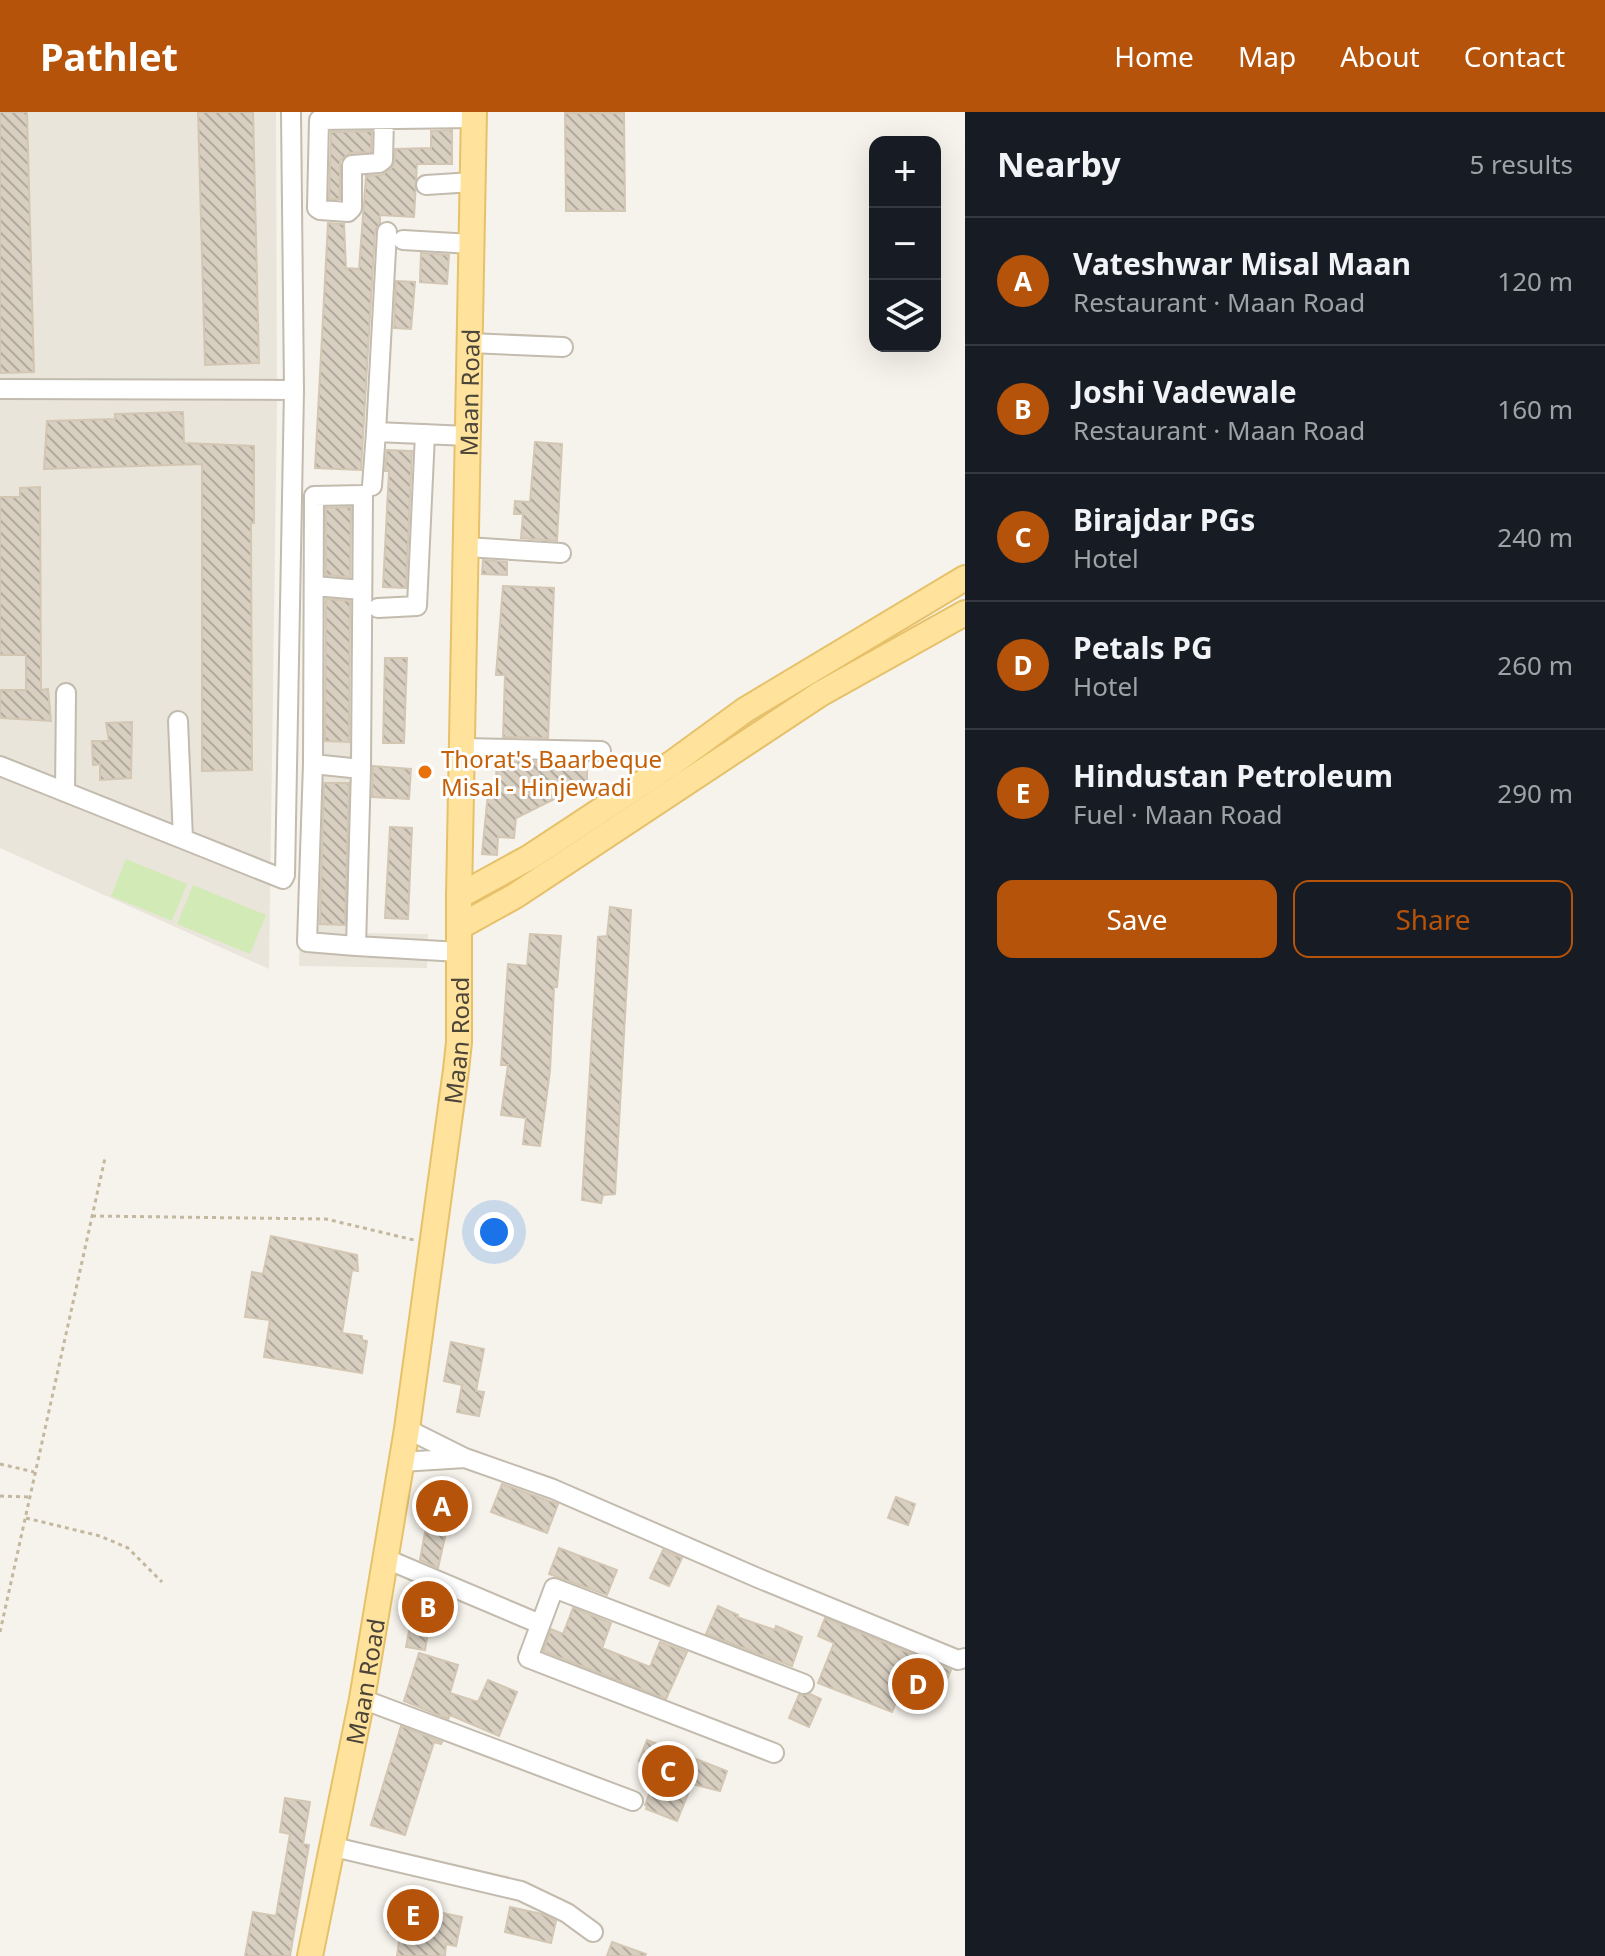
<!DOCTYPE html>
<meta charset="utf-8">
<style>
body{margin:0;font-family:"Noto Sans",sans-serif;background:#20242c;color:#f1f3f6}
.controls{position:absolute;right:24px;top:24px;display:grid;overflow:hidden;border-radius:16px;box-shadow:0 8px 32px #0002}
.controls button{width:72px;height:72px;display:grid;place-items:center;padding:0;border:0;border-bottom:2px solid #363941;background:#171b24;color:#f1f3f6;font:40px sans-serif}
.you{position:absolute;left:494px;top:1120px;width:28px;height:28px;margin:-20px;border:6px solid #fff;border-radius:50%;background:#1a73e8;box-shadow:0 0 0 12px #1a73e833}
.badge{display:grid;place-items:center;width:52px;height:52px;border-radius:50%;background:#b45309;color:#fff;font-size:26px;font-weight:700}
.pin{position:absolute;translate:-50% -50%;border:4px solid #fff;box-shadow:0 2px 8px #0006}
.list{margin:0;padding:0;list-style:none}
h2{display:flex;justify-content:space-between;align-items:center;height:104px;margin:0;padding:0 32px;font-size:34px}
h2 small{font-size:26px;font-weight:400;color:#9ea1a6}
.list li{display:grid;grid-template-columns:52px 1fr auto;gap:24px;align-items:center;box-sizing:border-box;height:128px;padding:0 32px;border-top:2px solid #363941}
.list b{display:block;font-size:30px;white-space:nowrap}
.list p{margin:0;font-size:26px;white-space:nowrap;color:#9ea1a6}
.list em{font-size:26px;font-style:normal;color:#9ea1a6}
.actions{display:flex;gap:16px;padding:24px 32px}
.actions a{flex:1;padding:18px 0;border:2px solid #b45309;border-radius:16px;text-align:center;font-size:28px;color:#b45309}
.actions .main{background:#b45309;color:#fff}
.icon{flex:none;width:44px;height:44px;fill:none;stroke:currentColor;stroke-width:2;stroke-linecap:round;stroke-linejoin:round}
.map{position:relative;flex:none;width:965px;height:1844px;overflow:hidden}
header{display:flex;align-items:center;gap:48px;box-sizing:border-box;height:112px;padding:0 40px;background:#b45309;color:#fff}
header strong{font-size:38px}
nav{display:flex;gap:44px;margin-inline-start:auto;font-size:28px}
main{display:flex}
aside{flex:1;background:#171b24}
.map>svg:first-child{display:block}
.residential{fill:#eae5da}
.pitch{fill:#d2eab5}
.building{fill:url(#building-back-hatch);stroke:#d3c7b4;stroke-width:2}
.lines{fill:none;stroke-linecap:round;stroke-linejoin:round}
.minor-casing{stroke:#c2bbae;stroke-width:22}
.major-casing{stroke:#e6c16a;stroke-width:28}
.path{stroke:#c4b79f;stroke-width:3;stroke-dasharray:4 4;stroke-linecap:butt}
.minor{stroke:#fff;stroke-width:18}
.major{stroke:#ffe39c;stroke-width:24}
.food-dot{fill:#e8710a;stroke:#fff;stroke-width:3}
.labels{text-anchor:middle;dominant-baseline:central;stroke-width:6;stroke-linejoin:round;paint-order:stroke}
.street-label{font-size:24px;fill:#4b4439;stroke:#fff}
.food-label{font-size:24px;fill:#c56008;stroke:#fff;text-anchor:start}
</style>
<header>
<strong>Pathlet</strong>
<nav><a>Home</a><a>Map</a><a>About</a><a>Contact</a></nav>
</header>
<main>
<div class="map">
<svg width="965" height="1844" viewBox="0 0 965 1844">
<defs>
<pattern id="building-back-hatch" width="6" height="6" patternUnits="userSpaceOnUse" patternTransform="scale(2)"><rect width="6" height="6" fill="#d8cfc1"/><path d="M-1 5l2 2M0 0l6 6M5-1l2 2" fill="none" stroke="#b1aa9e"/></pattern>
</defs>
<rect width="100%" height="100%" fill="#f6f3ec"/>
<path class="residential" d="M 0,0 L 276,0 L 277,296 L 269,857 L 0,736 Z
M 368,377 L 360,821 L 428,822 L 427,856 L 299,854 L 306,378 Z"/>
<path class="pitch" d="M 126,747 L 187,772 L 172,809 L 111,784 Z
M 193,773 L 266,803 L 250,842 L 177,812 Z"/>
<path class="building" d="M 0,0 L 27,0 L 34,260 L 0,261 Z
M 198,0 L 253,0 L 259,251 L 205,253 Z
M 565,1 L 624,1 L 625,99 L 566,99 Z
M 452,18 L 452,52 L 417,52 L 414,105 L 380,103 L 380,111 L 375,119 L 361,358 L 315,356 L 328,111 L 344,112 L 346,156 L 359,157 L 366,64 L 381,63 L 391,57 L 395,49 L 395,37 L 431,36 L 431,19 Z
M 372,19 L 371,40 L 350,41 L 340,49 L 340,87 L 329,87 L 331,20 Z
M 421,141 L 449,143 L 447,172 L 420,170 Z
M 396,169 L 415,170 L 411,217 L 394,216 Z
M 183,300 L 184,331 L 254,334 L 254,411 L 251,411 L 252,658 L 202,659 L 202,352 L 44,357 L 47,309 L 115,307 L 115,302 Z
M 535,330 L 562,332 L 557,429 L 521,426 L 523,402 L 514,402 L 515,389 L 530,390 Z
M 387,338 L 412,339 L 406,476 L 383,475 L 389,359 L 385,359 Z
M 40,375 L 41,578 L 48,577 L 51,609 L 0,606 L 0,578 L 26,578 L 26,543 L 0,543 L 0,385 L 20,385 L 20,376 Z
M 351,395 L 350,465 L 326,463 L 326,396 Z
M 483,448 L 507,450 L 507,463 L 482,462 Z
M 503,474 L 554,476 L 548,626 L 503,625 L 505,563 L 496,563 Z
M 326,487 L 350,489 L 349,630 L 325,629 Z
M 385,546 L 407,546 L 404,631 L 383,631 Z
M 132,610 L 131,666 L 100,668 L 100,652 L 93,653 L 92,629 L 109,629 L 106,611 Z
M 497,649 L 587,651 L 587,671 L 516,706 L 514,726 L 498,725 L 497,743 L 482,742 L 488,681 L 495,682 Z
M 373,654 L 411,657 L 409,687 L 372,685 Z
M 324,671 L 349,671 L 345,813 L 320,812 Z
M 390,715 L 412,716 L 408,807 L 385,806 Z
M 610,795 L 631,798 L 615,1082 L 603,1083 L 601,1091 L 582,1088 L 598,825 L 607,824 Z
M 530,822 L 561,824 L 557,875 L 554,875 L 550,959 L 540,1034 L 523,1032 L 526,1006 L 501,1003 L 508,953 L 501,953 L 508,852 L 527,854 Z
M 271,1124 L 357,1143 L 358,1159 L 352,1158 L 342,1221 L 362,1224 L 362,1228 L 367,1229 L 362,1261 L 264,1245 L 270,1208 L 245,1205 L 252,1160 L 263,1162 Z
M 451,1230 L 484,1237 L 476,1279 L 484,1280 L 479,1304 L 457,1300 L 462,1273 L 444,1269 Z
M 502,1372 L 558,1392 L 547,1421 L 491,1400 Z
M 454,1385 L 438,1456 L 420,1448 L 431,1386 Z
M 896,1385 L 915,1392 L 908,1413 L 888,1406 Z
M 559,1436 L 617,1458 L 607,1483 L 549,1462 Z
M 663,1438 L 682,1446 L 669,1474 L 650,1466 Z
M 418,1473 L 435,1481 L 425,1538 L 406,1535 Z
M 718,1494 L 738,1503 L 737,1505 L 775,1518 L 776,1514 L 802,1525 L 792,1554 L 706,1522 Z
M 573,1496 L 611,1511 L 602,1536 L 650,1555 L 660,1530 L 687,1540 L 666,1587 L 543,1539 L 551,1517 L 563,1522 Z
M 825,1506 L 951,1558 L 939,1586 L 904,1572 L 892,1600 L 818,1571 L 834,1531 L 818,1524 Z
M 419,1541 L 458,1553 L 450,1581 L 478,1590 L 488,1568 L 517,1580 L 499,1624 L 450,1603 L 448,1607 L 404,1589 Z
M 810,1582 L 821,1587 L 809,1615 L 789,1606 L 799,1583 Z
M 401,1614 L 442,1630 L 441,1632 L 434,1630 L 405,1723 L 371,1713 Z
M 647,1628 L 727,1659 L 720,1679 L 692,1672 L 677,1709 L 646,1697 L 647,1694 L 645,1693 L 659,1657 L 639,1649 Z
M 285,1686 L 310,1690 L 303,1732 L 309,1733 L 290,1844 L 245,1844 L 253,1800 L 276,1804 L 290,1722 L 280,1720 Z
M 395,1791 L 462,1805 L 456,1834 L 446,1832 L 445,1844 L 397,1844 L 400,1822 L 388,1820 Z
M 510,1795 L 542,1802 L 556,1809 L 551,1831 L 505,1820 Z
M 612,1830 L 646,1842 L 645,1844 L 607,1844 Z"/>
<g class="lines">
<g class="minor-casing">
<path id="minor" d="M 384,6 L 383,48 L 379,51 L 352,53 L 352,96 L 348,100 L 320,98 L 317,96 L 319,8 L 474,6
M 426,73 L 473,70
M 387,120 L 376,320 L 468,324
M 403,128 L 472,132
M 470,231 L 563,235
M 0,277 L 294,278
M 372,374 L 376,320
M 466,435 L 561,441
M 314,474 L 362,478
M 378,496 L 417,494 L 425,322
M 178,609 L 183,727
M 462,636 L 601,639
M 313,652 L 361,657
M 0,654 L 283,767 L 285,763 L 294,278 L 291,0
M 65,680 L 66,581
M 356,834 L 307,830 L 313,652 L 314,384 L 363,383 L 361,657 L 356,834 L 459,840
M 407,1317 L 465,1346 L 553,1377 L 758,1466 L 958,1548 L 965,1546
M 401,1350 L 465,1346
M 384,1446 L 540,1512
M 362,1587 L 633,1689
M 774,1641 L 528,1546 L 554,1476 L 804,1572
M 334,1735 L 521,1779 L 567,1801 L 593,1820"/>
</g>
<g class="major-casing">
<g id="major">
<path d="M 459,784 L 530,745 L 671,652 L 745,598 L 965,466"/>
<path d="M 459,815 L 515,784 L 820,582 L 965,501"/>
<path id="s1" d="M 310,1844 L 362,1587 L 407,1317 L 456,958 L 459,930 L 459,784 L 474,0"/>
</g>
</g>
<path class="path" d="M 92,1104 L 326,1107 L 414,1128
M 0,1352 L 34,1360
M 0,1384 L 30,1385
M 26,1406 L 100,1424 L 128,1436 L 162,1470
M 0,1520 L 105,1046"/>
<use href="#minor" class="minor"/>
<use href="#major" class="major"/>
</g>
<circle class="food-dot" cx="425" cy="660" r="8"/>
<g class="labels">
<g class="street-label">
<text stroke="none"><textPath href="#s1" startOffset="1576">Maan Road</textPath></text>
<text stroke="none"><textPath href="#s1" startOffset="928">Maan Road</textPath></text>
<text stroke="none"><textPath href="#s1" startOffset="280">Maan Road</textPath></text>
</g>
<g class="food-label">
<text x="441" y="646">Thorat's Baarbeque<tspan x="441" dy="28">Misal - Hinjewadi</tspan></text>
</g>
</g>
</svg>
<div class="controls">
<button>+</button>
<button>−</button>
<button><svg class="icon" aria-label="layers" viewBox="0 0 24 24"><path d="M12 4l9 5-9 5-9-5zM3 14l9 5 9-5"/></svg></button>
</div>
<div class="you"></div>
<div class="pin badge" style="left:442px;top:1394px">A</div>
<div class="pin badge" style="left:428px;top:1495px">B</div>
<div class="pin badge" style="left:668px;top:1659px">C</div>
<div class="pin badge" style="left:918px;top:1572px">D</div>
<div class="pin badge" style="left:413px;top:1803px">E</div>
</div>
<aside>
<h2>Nearby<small>5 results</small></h2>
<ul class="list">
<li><span class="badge">A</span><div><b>Vateshwar Misal Maan</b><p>Restaurant · Maan Road</p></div><em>120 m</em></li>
<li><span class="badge">B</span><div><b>Joshi Vadewale</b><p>Restaurant · Maan Road</p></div><em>160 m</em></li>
<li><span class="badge">C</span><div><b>Birajdar PGs</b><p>Hotel</p></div><em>240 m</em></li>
<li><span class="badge">D</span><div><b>Petals PG</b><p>Hotel</p></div><em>260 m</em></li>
<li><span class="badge">E</span><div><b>Hindustan Petroleum</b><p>Fuel · Maan Road</p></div><em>290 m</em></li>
</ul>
<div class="actions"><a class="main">Save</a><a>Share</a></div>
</aside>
</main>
